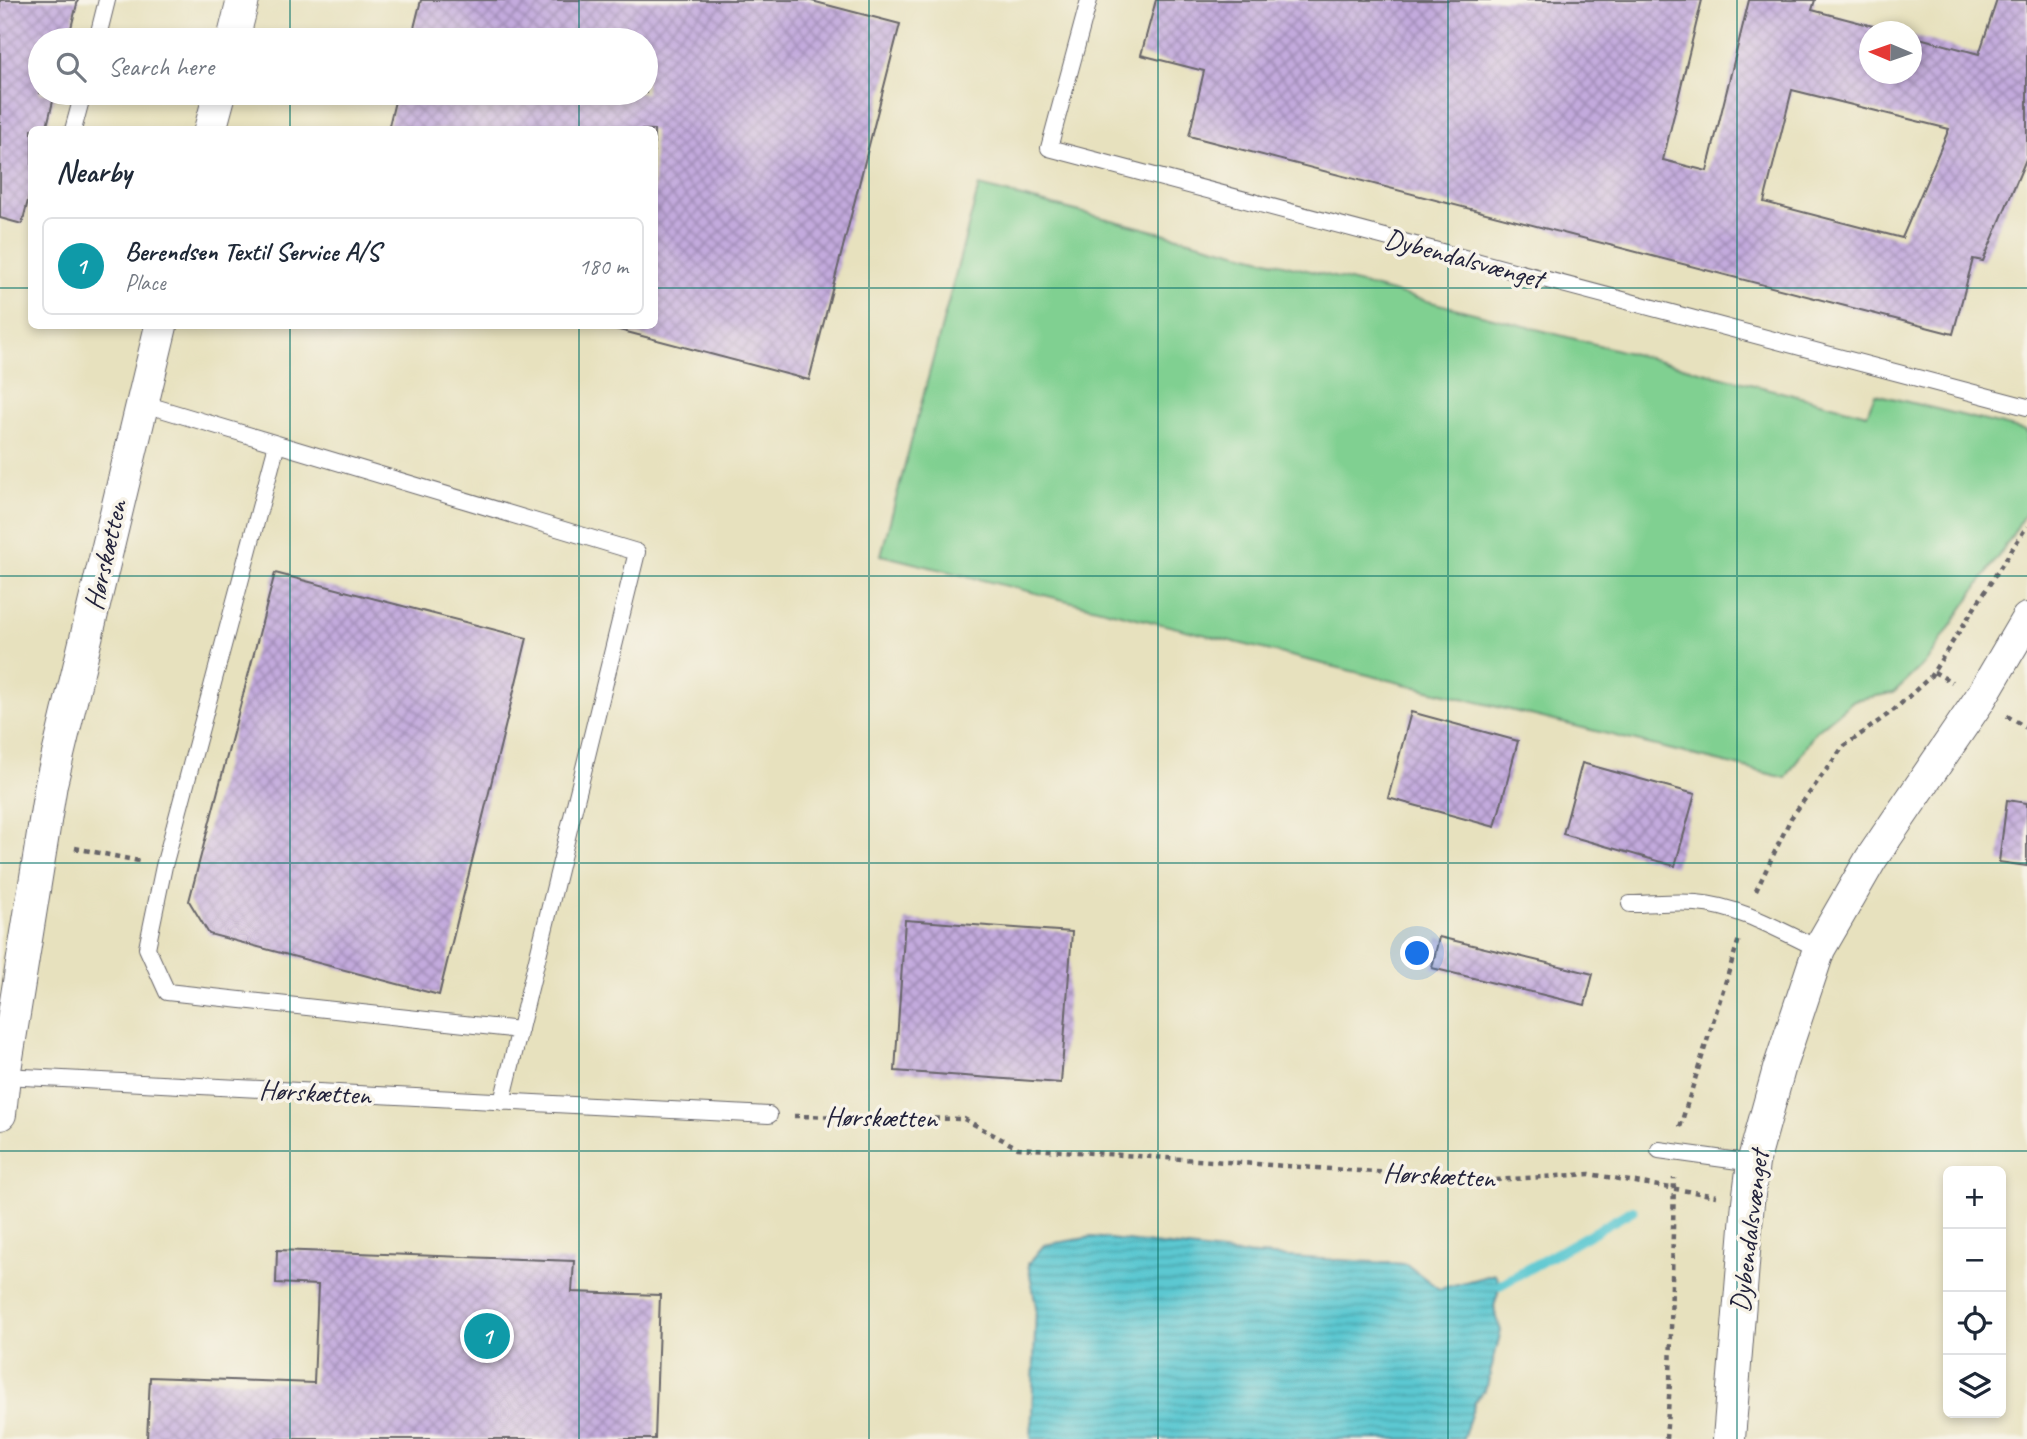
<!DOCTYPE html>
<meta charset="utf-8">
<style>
body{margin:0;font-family:Caveat,sans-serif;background:#f6f6f7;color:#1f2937}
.controls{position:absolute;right:21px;bottom:21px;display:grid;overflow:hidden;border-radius:10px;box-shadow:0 4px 10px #0003}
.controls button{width:63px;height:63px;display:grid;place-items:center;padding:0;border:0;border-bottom:2px solid #e0e1e3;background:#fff;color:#1f2937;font:35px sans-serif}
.compass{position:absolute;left:1859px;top:21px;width:63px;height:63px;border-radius:50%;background:#fff;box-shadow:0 4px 10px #0003;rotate:272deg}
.you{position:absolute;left:1418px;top:954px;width:24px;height:24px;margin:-18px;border:5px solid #fff;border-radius:50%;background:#1a73e8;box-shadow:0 0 0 10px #1a73e833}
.badge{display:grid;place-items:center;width:46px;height:46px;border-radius:50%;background:#d1495b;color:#fff;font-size:23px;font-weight:700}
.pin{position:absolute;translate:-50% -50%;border:4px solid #fff;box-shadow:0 2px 7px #0006}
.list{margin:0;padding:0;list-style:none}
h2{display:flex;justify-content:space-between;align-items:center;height:91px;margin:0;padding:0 28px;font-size:30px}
h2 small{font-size:23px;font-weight:400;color:#747a83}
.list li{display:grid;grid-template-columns:46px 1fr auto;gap:21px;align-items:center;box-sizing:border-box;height:98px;margin:0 14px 14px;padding:0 14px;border:2px solid #e0e1e3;border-radius:10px}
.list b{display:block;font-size:26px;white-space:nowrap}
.list p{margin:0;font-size:23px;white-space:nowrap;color:#747a83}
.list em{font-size:23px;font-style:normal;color:#747a83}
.icon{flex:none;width:38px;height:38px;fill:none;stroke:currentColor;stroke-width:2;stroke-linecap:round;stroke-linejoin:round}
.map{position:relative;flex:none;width:2027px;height:1439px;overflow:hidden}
.search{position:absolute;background:#fff;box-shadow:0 4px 10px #0003;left:28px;top:28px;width:630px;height:77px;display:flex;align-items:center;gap:18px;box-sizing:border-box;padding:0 24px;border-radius:38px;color:#747a83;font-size:26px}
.panel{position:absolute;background:#fff;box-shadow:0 4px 10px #0003;left:28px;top:126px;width:630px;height:203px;border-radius:10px}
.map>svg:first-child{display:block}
.green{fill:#80d091;stroke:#517966;stroke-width:2}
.water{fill:url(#water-rules);stroke:#3e7586;stroke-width:2}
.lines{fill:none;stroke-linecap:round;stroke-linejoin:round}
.stream{stroke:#5bc8d1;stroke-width:10}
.building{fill:url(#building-cross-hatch);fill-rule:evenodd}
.service-casing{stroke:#676569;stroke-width:18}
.minor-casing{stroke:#676569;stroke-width:34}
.path{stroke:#676569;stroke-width:4.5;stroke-dasharray:5 5;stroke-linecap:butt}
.service{stroke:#fff;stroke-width:16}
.minor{stroke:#fff;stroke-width:32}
.grid{fill:none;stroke:#0f766e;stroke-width:2;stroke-opacity:0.55}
.labels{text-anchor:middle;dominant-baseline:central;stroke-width:7;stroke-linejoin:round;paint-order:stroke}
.street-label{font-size:28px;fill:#22223b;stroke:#f7f3e8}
</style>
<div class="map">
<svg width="2027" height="1439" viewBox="0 0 2027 1439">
<defs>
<pattern id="water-rules" width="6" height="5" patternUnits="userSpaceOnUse" patternTransform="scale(1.75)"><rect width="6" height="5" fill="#5bc8d1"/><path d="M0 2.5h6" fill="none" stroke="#4ba2ab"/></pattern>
<pattern id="building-cross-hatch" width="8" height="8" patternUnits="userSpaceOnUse" patternTransform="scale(1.75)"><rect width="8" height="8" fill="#c3aadd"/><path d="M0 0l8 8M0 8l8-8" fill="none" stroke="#9e8ab4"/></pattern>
</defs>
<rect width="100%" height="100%" fill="#f7f3e8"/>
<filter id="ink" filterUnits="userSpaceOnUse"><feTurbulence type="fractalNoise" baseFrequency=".0143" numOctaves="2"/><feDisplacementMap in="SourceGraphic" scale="14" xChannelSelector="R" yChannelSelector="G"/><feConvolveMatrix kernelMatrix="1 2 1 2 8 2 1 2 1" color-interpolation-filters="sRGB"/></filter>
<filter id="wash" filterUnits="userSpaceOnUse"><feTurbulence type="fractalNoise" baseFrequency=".00686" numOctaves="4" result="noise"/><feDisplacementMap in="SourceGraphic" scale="28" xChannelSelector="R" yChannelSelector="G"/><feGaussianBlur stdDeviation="1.57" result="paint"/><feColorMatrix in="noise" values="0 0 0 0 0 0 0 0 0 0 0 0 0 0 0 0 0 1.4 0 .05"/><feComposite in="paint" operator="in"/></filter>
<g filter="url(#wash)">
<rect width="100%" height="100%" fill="#e7e1be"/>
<path class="green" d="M 979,186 L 1867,414 L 1875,394 L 2027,431 L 2027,510 L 2010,539 L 1926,662 L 1893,693 L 1854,700 L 1815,732 L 1786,778 L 881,555 Z"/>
<path class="water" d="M 1092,1237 L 1239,1254 L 1406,1264 L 1439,1289 L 1495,1274 L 1500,1285 L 1494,1307 L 1501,1331 L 1487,1386 L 1475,1402 L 1463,1439 L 1031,1439 L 1036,1306 L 1028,1264 L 1044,1245 Z"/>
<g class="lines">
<path class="stream" d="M 1500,1285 L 1633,1210"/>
</g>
<g id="blocks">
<path class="building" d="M 0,0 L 78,0 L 68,40 L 40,40 L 40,93 L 55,93 L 46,130 L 32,130 L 32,185 L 22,224 L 0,218 Z
M 421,0 L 808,0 L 900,24 L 809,380 L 604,326 L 654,326 L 654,130 L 388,130 L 397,93 L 646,93 L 646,40 L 411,40 Z
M 1156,0 L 1702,0 L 1663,160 L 1707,171 L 1749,0 L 1815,0 L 1812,10 L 1892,31 L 1870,32 L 1870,74 L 1912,74 L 1912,36 L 1979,54 L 1997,0 L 2027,0 L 2027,157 L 1983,261 L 1973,259 L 1953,334 L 1189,136 L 1204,71 L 1141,55 ZM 1792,90 L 1949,129 L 1902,238 L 1764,202 Z
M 275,573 L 527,638 L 439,995 L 209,934 L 189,901 Z
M 1411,712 L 1518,741 L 1495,827 L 1388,798 Z
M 1582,763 L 1695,794 L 1675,866 L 1563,834 Z
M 2007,800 L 2027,803 L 2027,866 L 1999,862 Z
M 905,920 L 1072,932 L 1061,1083 L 895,1071 Z
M 1439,937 L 1593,974 L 1585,1005 L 1432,968 Z
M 277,1250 L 574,1261 L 572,1292 L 660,1295 L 655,1439 L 147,1439 L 150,1377 L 314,1383 L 318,1285 L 276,1283 Z"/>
</g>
</g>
<g filter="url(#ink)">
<use href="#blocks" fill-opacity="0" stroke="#676569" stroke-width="2"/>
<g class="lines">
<g class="service-casing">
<path id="service" d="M 1089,0 L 1049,148 L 2027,407
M 97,40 L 107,0
M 73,130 L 83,93
M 141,403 L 637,552 L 502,1102
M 277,444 L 164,866 L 147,948 L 167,992 L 520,1030
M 1630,904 C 1652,904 1674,901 1696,903 C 1739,906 1781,931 1819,949
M 4,1076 L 769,1115
M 1659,1150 L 1753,1163"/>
</g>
<g class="minor-casing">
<path id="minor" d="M 233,40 L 243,0
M 210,130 L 220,93
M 0,1114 L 4,1076 L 51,784 L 161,326
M 1729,1439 L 1748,1202 L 1753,1163 L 1779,1069 L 1819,949 L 1871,859 L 1980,699 L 2027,619"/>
</g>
<path class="path" d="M 1934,672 L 1952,682
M 2007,716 L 2027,728
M 75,848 L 139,861
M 1756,891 L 1791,818 L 1843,747 L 1894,710 L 1930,677 L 2027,526
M 794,1116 L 964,1119 L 1018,1148 L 1495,1180 L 1590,1174 L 1716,1196
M 1680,1127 L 1739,939
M 1666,1439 L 1670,1383 L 1674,1178"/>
<use href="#service" class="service"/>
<use href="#minor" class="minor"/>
</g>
</g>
<path class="grid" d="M 290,0 L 290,40M 579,0 L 579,40M 869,0 L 869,1439M 1158,0 L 1158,1439M 1448,0 L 1448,1439M 1737,0 L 1737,1439M 290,93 L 290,130M 579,93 L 579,130M 0,288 L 32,288M 654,288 L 2027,288M 290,326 L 290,1439M 579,326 L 579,1439M 0,576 L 2027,576M 0,863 L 2027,863M 0,1151 L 2027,1151"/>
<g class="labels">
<g class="street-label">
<text transform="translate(1464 258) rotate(15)">Dybendalsvænget</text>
<text transform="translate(105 555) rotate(-77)">Hørskætten</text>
<text transform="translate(315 1092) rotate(3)">Hørskætten</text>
<text transform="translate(881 1117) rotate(1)">Hørskætten</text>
<text transform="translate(1439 1175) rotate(3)">Hørskætten</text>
<text transform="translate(1749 1231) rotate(-83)">Dybendalsvænget</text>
</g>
</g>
</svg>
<div class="controls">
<button>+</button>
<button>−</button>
<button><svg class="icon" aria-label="locate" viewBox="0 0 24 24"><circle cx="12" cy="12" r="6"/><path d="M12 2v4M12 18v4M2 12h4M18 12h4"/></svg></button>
<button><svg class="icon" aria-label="layers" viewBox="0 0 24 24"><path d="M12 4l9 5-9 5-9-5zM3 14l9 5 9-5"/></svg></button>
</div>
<svg class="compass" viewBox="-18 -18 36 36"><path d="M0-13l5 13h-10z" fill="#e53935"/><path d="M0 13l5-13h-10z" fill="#747a83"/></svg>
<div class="you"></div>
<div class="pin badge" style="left:487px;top:1336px;background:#0f9aa8">1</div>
<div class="search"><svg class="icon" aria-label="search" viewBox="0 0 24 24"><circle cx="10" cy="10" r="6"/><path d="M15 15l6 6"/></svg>Search here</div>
<section class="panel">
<h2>Nearby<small></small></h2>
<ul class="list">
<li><span class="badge" style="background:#0f9aa8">1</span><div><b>Berendsen Textil Service A/S</b><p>Place</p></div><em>180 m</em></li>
</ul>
</section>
</div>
